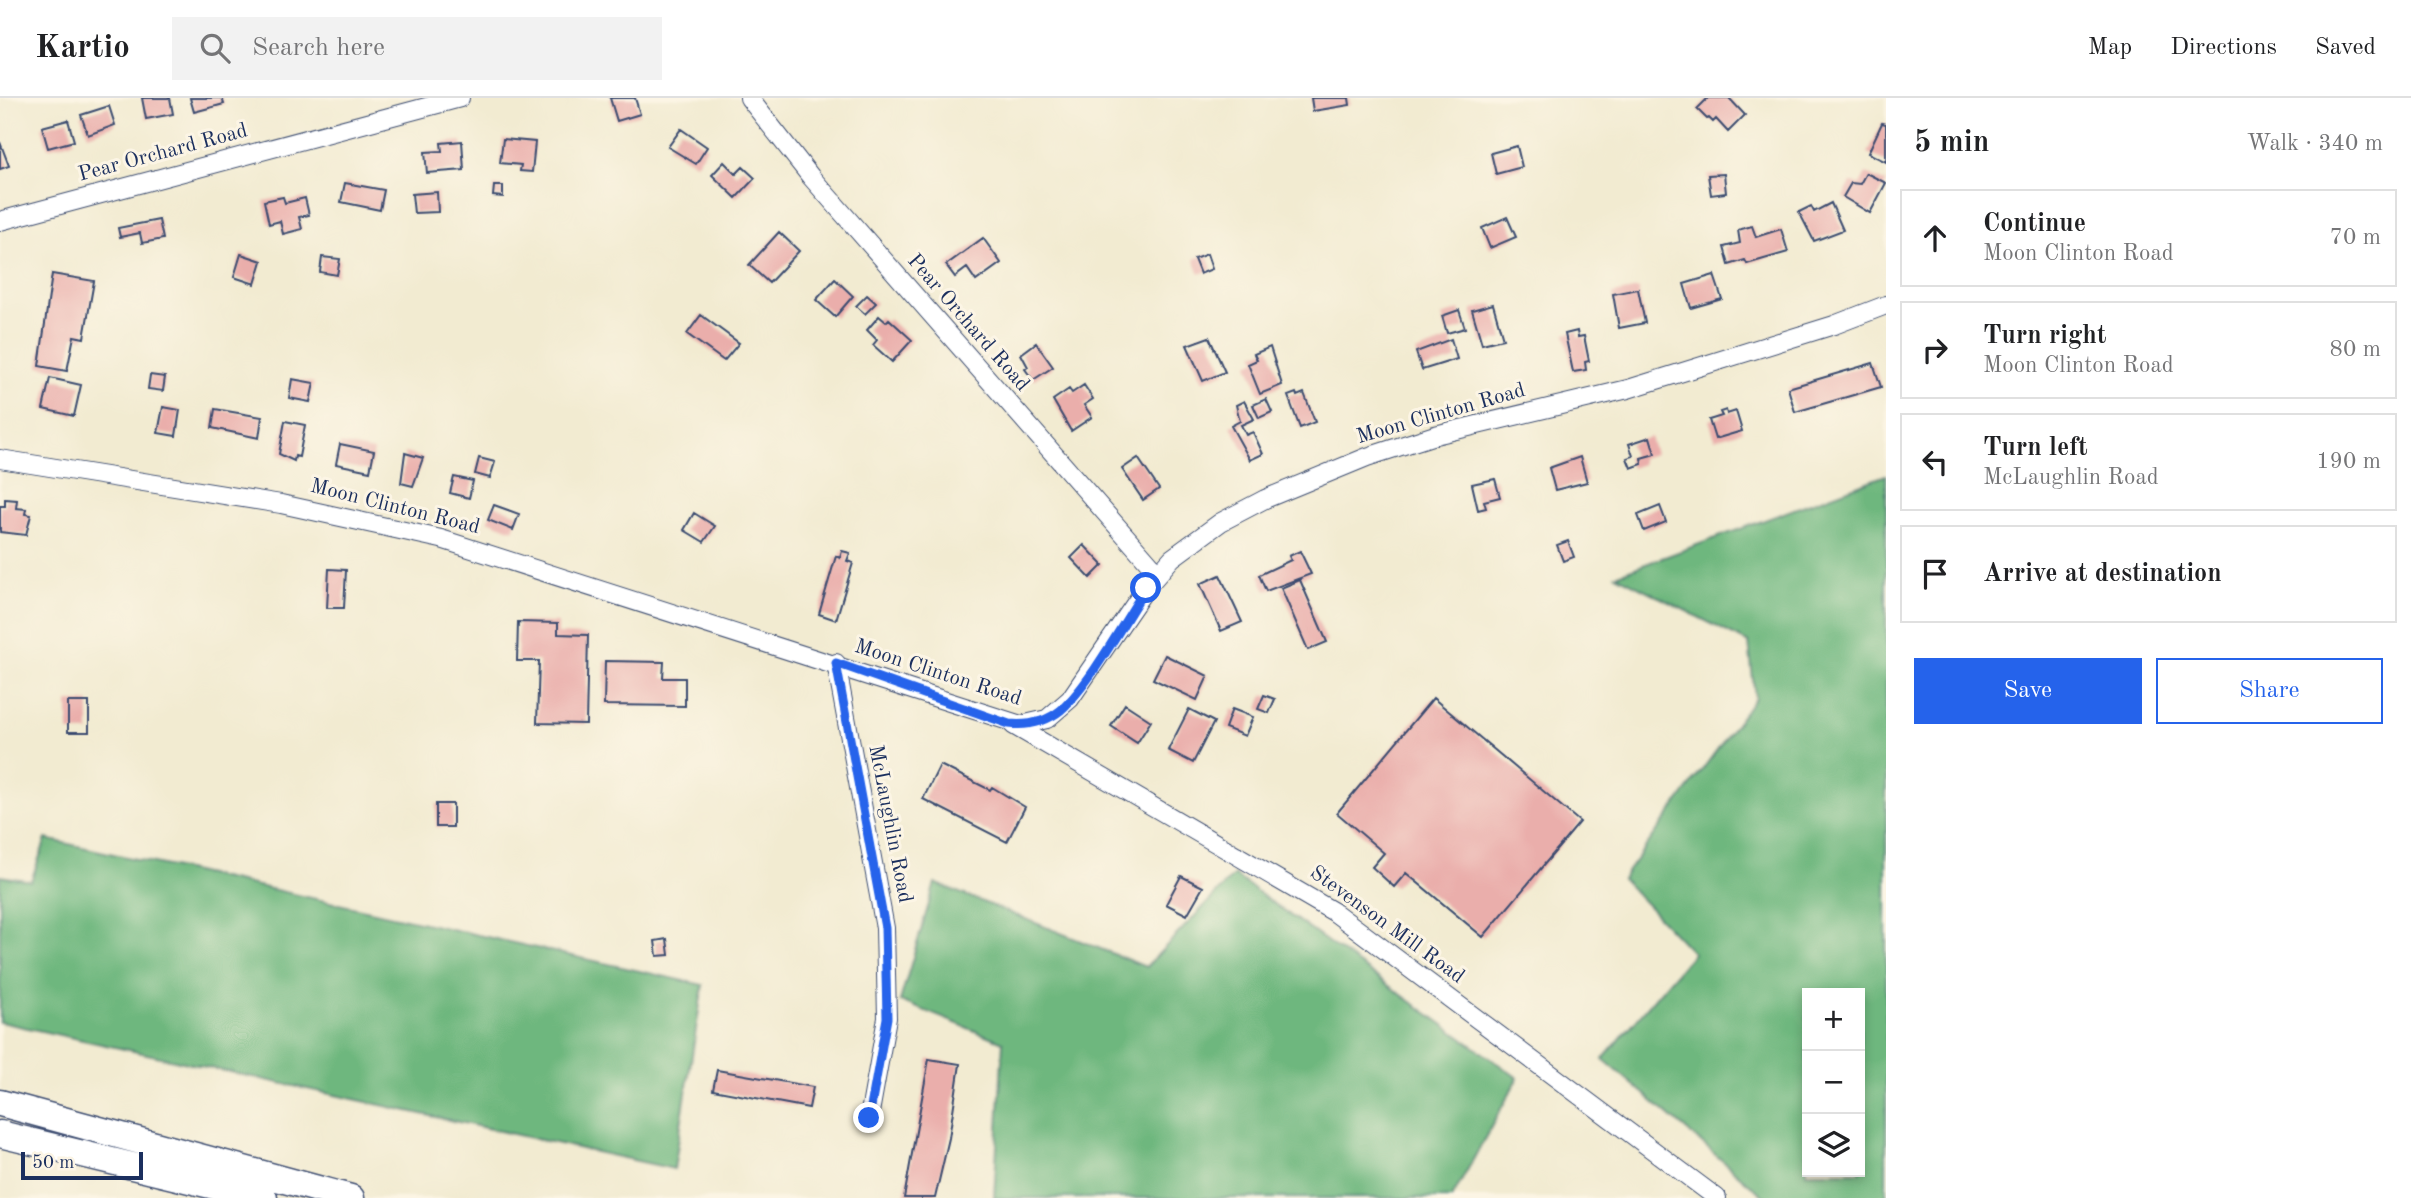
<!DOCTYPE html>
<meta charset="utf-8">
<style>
body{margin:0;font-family:"Old Standard TT",serif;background:#f2f2f2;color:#202124}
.controls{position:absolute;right:21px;bottom:21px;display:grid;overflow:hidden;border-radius:0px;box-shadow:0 4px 10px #0003}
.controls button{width:63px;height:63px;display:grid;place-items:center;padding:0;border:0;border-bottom:2px solid #e0e0e0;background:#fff;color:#202124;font:35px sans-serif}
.scale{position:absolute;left:21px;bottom:18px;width:122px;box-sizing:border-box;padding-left:7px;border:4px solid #1b2f5e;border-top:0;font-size:19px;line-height:24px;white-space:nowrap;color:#1b2f5e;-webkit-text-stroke:5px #fcf5e5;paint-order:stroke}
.stop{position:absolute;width:21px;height:21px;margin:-16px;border:5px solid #2563eb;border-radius:50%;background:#fff}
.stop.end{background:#2563eb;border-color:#fff;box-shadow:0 2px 7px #0008}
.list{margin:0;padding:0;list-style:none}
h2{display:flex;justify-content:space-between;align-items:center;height:91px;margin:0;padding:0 28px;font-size:30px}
h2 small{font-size:23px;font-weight:400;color:#757577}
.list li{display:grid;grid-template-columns:46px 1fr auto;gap:21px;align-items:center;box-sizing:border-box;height:98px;margin:0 14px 14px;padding:0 14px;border:2px solid #e0e0e0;border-radius:0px}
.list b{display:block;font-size:26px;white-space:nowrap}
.list p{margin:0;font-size:23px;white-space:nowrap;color:#757577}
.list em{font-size:23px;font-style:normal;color:#757577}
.actions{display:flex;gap:14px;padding:21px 28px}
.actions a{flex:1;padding:16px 0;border:2px solid #2563eb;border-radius:0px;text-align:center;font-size:24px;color:#2563eb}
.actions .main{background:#2563eb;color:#fff}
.icon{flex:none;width:38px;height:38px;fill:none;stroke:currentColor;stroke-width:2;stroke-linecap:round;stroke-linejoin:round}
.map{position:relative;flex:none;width:1886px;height:1100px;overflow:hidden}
header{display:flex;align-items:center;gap:42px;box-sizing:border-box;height:98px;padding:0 35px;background:#fff;border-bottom:2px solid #e0e0e0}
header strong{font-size:33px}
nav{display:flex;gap:38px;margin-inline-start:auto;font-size:24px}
.search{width:490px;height:63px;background:#f2f2f2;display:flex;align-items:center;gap:18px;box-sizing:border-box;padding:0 24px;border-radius:0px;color:#757577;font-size:26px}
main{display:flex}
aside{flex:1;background:#fff}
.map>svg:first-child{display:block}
.forest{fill:#6eb77e;stroke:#44736e;stroke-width:2;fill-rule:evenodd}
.building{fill:#eaaeab}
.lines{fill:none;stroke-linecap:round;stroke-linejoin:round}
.minor-casing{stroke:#3b4b6f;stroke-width:20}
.highway-casing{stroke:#3b4b6f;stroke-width:29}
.minor{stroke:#fff;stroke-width:18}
.highway{stroke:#fff;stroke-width:26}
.route{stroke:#2563eb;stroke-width:9}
.labels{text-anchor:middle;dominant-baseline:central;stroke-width:6;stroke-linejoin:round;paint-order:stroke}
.street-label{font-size:21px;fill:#1b2f5e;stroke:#fcf5e5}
</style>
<header>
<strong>Kartio</strong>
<div class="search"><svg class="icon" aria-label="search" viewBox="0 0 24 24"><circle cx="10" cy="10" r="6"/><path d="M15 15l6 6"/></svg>Search here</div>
<nav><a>Map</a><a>Directions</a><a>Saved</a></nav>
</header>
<main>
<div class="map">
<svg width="1886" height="1100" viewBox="0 0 1886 1100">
<rect width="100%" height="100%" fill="#fcf5e5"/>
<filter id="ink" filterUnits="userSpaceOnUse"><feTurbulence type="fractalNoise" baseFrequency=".0143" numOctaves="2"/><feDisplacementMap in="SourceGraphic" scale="14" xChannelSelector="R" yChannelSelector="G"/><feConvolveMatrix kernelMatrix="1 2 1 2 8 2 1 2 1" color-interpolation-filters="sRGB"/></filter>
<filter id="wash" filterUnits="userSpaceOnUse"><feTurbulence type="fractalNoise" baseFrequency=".00686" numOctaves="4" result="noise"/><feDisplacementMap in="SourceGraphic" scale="28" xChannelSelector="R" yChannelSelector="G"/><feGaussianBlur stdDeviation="1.57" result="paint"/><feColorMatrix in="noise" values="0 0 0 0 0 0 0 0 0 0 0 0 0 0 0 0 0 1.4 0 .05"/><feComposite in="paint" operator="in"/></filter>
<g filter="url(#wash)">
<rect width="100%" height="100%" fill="#f2ebd1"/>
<path class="forest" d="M 1886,377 L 1886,1100 L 1766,1100 L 1603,961 L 1693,855 L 1622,781 L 1755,600 L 1749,545 L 1616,477 ZM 1860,895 L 1860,1074 L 1807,1074 L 1807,895 Z
M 46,741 L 703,887 L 674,1071 L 0,924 L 0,778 L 31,783 Z
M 1234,777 L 1518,980 L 1452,1100 L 994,1100 L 1003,944 L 900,903 L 935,785 L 1146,869 Z"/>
<g id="blocks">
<path class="building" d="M 142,0 L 170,0 L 173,16 L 146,21 Z
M 190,0 L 222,0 L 224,6 L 194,14 Z
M 610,0 L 635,0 L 640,16 L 617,23 Z
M 1311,0 L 1349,0 L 1350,7 L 1313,13 Z
M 1708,0 L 1729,0 L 1745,17 L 1728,34 L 1716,21 L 1713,24 L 1709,20 L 1707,21 L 1697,11 Z
M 109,8 L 115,27 L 88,37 L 81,17 Z
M 68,22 L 74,43 L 48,50 L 42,29 Z
M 1882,25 L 1886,26 L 1886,64 L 1868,55 Z
M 681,31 L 707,49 L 696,66 L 668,49 Z
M 503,41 L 535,44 L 532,74 L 520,73 L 521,67 L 500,65 Z
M 462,43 L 464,72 L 427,75 L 425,54 L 442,53 L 441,45 Z
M 0,44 L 9,68 L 0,71 Z
M 1517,48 L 1522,69 L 1496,76 L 1491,55 Z
M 724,64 L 736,76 L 743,69 L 755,80 L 736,100 L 712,77 Z
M 1866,75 L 1886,85 L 1870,115 L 1843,99 L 1851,85 L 1860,86 Z
M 1724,76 L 1726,95 L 1711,97 L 1708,77 Z
M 345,85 L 384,92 L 380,112 L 341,104 Z
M 494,88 L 503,88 L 503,99 L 493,98 Z
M 437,94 L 438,114 L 414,115 L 412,96 Z
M 283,99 L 285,105 L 305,100 L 309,117 L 299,119 L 302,131 L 283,136 L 280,123 L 269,126 L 264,103 Z
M 1831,105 L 1843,132 L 1814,143 L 1799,114 L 1811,108 L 1814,114 Z
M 1507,119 L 1516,139 L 1490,150 L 1482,130 Z
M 159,122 L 163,141 L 142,145 L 140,135 L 120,139 L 118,130 Z
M 1752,128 L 1756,139 L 1781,131 L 1788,154 L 1747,166 L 1745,162 L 1729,167 L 1724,149 L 1740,145 L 1738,132 Z
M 779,134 L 799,153 L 769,185 L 749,167 Z
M 983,140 L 1001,165 L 976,183 L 967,170 L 955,179 L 946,167 Z
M 241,156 L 262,163 L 255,186 L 234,179 Z
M 1207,156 L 1212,171 L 1200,176 L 1194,161 Z
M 322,159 L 340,161 L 337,177 L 320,174 Z
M 52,176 L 94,183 L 84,240 L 74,238 L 67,273 L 39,268 Z
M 1714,177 L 1722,201 L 1691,210 L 1684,186 Z
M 835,181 L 853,198 L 835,219 L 816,202 Z
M 1638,191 L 1645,225 L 1619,230 L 1613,196 Z
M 867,197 L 876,205 L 865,216 L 856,208 Z
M 1493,206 L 1503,241 L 1482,246 L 1472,212 Z
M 1459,212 L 1465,230 L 1447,235 L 1442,218 Z
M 701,217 L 739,245 L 724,263 L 687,236 Z
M 879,218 L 886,224 L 889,221 L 912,242 L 892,264 L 873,247 L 877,242 L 867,232 Z
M 1577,233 L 1578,239 L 1584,238 L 1589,263 L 1585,264 L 1586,272 L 1573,274 L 1565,236 Z
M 1209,239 L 1225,274 L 1203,283 L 1187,247 Z
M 1451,241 L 1457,261 L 1422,272 L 1416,254 Z
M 1036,245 L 1053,269 L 1033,282 L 1025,271 L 1028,269 L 1021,256 Z
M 1270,249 L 1282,287 L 1260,296 L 1248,266 L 1257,262 L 1254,256 Z
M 1873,265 L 1881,289 L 1795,314 L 1788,290 Z
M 150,277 L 165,279 L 163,293 L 148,291 Z
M 50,280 L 81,287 L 74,318 L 43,311 Z
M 292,281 L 314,285 L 310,304 L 289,300 Z
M 1084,287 L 1093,301 L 1084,307 L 1092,319 L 1071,333 L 1053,302 L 1069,291 L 1072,295 Z
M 1296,295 L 1297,298 L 1304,295 L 1315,324 L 1300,330 L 1288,298 Z
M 1266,301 L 1272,314 L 1259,320 L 1253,307 Z
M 1244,303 L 1254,321 L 1241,327 L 1246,337 L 1253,334 L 1263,356 L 1250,362 L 1231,328 L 1240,323 L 1236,307 Z
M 163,309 L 180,312 L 176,338 L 158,335 Z
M 215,311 L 262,319 L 259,340 L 212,330 Z
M 1726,312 L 1727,316 L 1736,313 L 1742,333 L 1715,341 L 1709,322 L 1722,318 L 1720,314 Z
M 285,323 L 305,327 L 299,359 L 295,358 L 294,363 L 279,356 Z
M 1650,339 L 1655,356 L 1641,360 L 1642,366 L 1631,370 L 1627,360 L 1633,358 L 1629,346 Z
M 340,346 L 374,353 L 370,373 L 336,366 Z
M 405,355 L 423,360 L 413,388 L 401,385 Z
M 1580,359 L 1587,384 L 1555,392 L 1549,370 Z
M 479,360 L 495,364 L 490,380 L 475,376 Z
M 1138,360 L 1159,391 L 1143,402 L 1122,371 Z
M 454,379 L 473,383 L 469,400 L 450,395 Z
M 1495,381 L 1500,399 L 1484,403 L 1486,410 L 1478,412 L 1472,386 Z
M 5,401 L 17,402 L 16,410 L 26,411 L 25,416 L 31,417 L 26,437 L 0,434 L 0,408 L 5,408 Z
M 494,407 L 519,416 L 513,432 L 488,422 Z
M 1660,408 L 1666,424 L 1644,433 L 1638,417 Z
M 694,415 L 715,428 L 704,444 L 684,432 Z
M 1568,443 L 1574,459 L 1563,463 L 1557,447 Z
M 1084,447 L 1103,467 L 1090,480 L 1071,460 Z
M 842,453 L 850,455 L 847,463 L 853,465 L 836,522 L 819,516 L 836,458 L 840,460 Z
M 1300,453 L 1311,476 L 1266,493 L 1259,477 L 1291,462 L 1289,458 Z
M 329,471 L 346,472 L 344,510 L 327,510 Z
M 1220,477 L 1242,524 L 1221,533 L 1200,486 Z
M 1300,482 L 1327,544 L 1308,552 L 1281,490 Z
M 518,524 L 558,525 L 558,536 L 588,537 L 586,626 L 537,625 L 539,563 L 517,563 Z
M 1165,557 L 1208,578 L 1197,602 L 1153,581 Z
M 605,563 L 664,564 L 663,580 L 685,580 L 685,608 L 604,607 Z
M 1264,597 L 1275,601 L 1269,615 L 1258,611 Z
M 1433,600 L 1580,724 L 1483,839 L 1406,775 L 1394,789 L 1372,769 L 1384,755 L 1337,715 Z
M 68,604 L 89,604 L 89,634 L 68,634 Z
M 1125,606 L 1151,623 L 1137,645 L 1111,628 Z
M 1189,611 L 1214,624 L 1193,665 L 1168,652 Z
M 1232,611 L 1253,619 L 1245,638 L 1225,630 Z
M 940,667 L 990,692 L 992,689 L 1025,709 L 1007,744 L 923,701 Z
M 436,706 L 453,706 L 453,729 L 436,729 Z
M 1181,778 L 1203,789 L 1187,817 L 1166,806 Z
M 667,841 L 669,857 L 657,858 L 655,843 Z
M 929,961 L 960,966 L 949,1040 L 935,1100 L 904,1100 Z
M 717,972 L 813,989 L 809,1010 L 713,992 Z"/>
</g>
</g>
<g filter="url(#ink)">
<use href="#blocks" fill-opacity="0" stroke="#3b4b6f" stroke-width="2"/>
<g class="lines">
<g class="minor-casing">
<path id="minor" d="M 749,0 L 811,79 L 1158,475
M 0,123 L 460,0
M 0,361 L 281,406 L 441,441 L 1021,627 L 1047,621 L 1070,601 L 1146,490 L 1172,460 L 1221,424 L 1265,401 L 1367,359 L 1435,337 L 1628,291 L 1834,227 L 1886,207
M 836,565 L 885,830 L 887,920 L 869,1020
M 1013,627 L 1334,814 L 1717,1100"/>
</g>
<g class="highway-casing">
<path id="highway" d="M 0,1005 L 351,1100
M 0,1036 L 264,1100"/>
</g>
<use href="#minor" class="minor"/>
<use href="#highway" class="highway"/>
</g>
</g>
<g class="lines" filter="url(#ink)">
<path class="route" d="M 869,1020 L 887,920 L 885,830 L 836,565 L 1009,626 C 1028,628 1046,624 1061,612 C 1091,585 1123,525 1146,490"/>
</g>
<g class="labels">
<g class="street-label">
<text transform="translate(163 55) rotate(-15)">Pear Orchard Road</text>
<text transform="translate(968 225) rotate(49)">Pear Orchard Road</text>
<text transform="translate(1441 316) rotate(-16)">Moon Clinton Road</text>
<text transform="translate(395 409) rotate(14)">Moon Clinton Road</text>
<text transform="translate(938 575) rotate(18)">Moon Clinton Road</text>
<text transform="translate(890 726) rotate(79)">McLaughlin Road</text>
<text transform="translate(1387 827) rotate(36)">Stevenson Mill Road</text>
</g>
</g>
</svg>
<div class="controls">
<button>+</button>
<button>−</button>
<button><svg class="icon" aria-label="layers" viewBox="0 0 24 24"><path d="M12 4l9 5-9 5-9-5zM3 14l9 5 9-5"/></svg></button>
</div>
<div class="scale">50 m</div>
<div class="stop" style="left:1146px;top:490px"></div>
<div class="stop end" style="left:869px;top:1020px"></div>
</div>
<aside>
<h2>5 min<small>Walk · 340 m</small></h2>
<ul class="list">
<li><svg class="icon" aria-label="ahead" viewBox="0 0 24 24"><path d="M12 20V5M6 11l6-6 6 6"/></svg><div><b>Continue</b><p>Moon Clinton Road</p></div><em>70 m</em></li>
<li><svg class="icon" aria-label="right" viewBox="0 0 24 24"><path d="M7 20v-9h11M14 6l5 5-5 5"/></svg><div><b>Turn right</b><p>Moon Clinton Road</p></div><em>80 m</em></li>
<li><svg class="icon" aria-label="left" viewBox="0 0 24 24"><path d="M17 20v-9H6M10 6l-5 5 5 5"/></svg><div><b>Turn left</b><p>McLaughlin Road</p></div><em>190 m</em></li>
<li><svg class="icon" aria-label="arrive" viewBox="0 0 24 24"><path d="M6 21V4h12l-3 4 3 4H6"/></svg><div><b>Arrive at destination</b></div></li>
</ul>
<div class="actions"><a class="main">Save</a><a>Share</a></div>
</aside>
</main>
